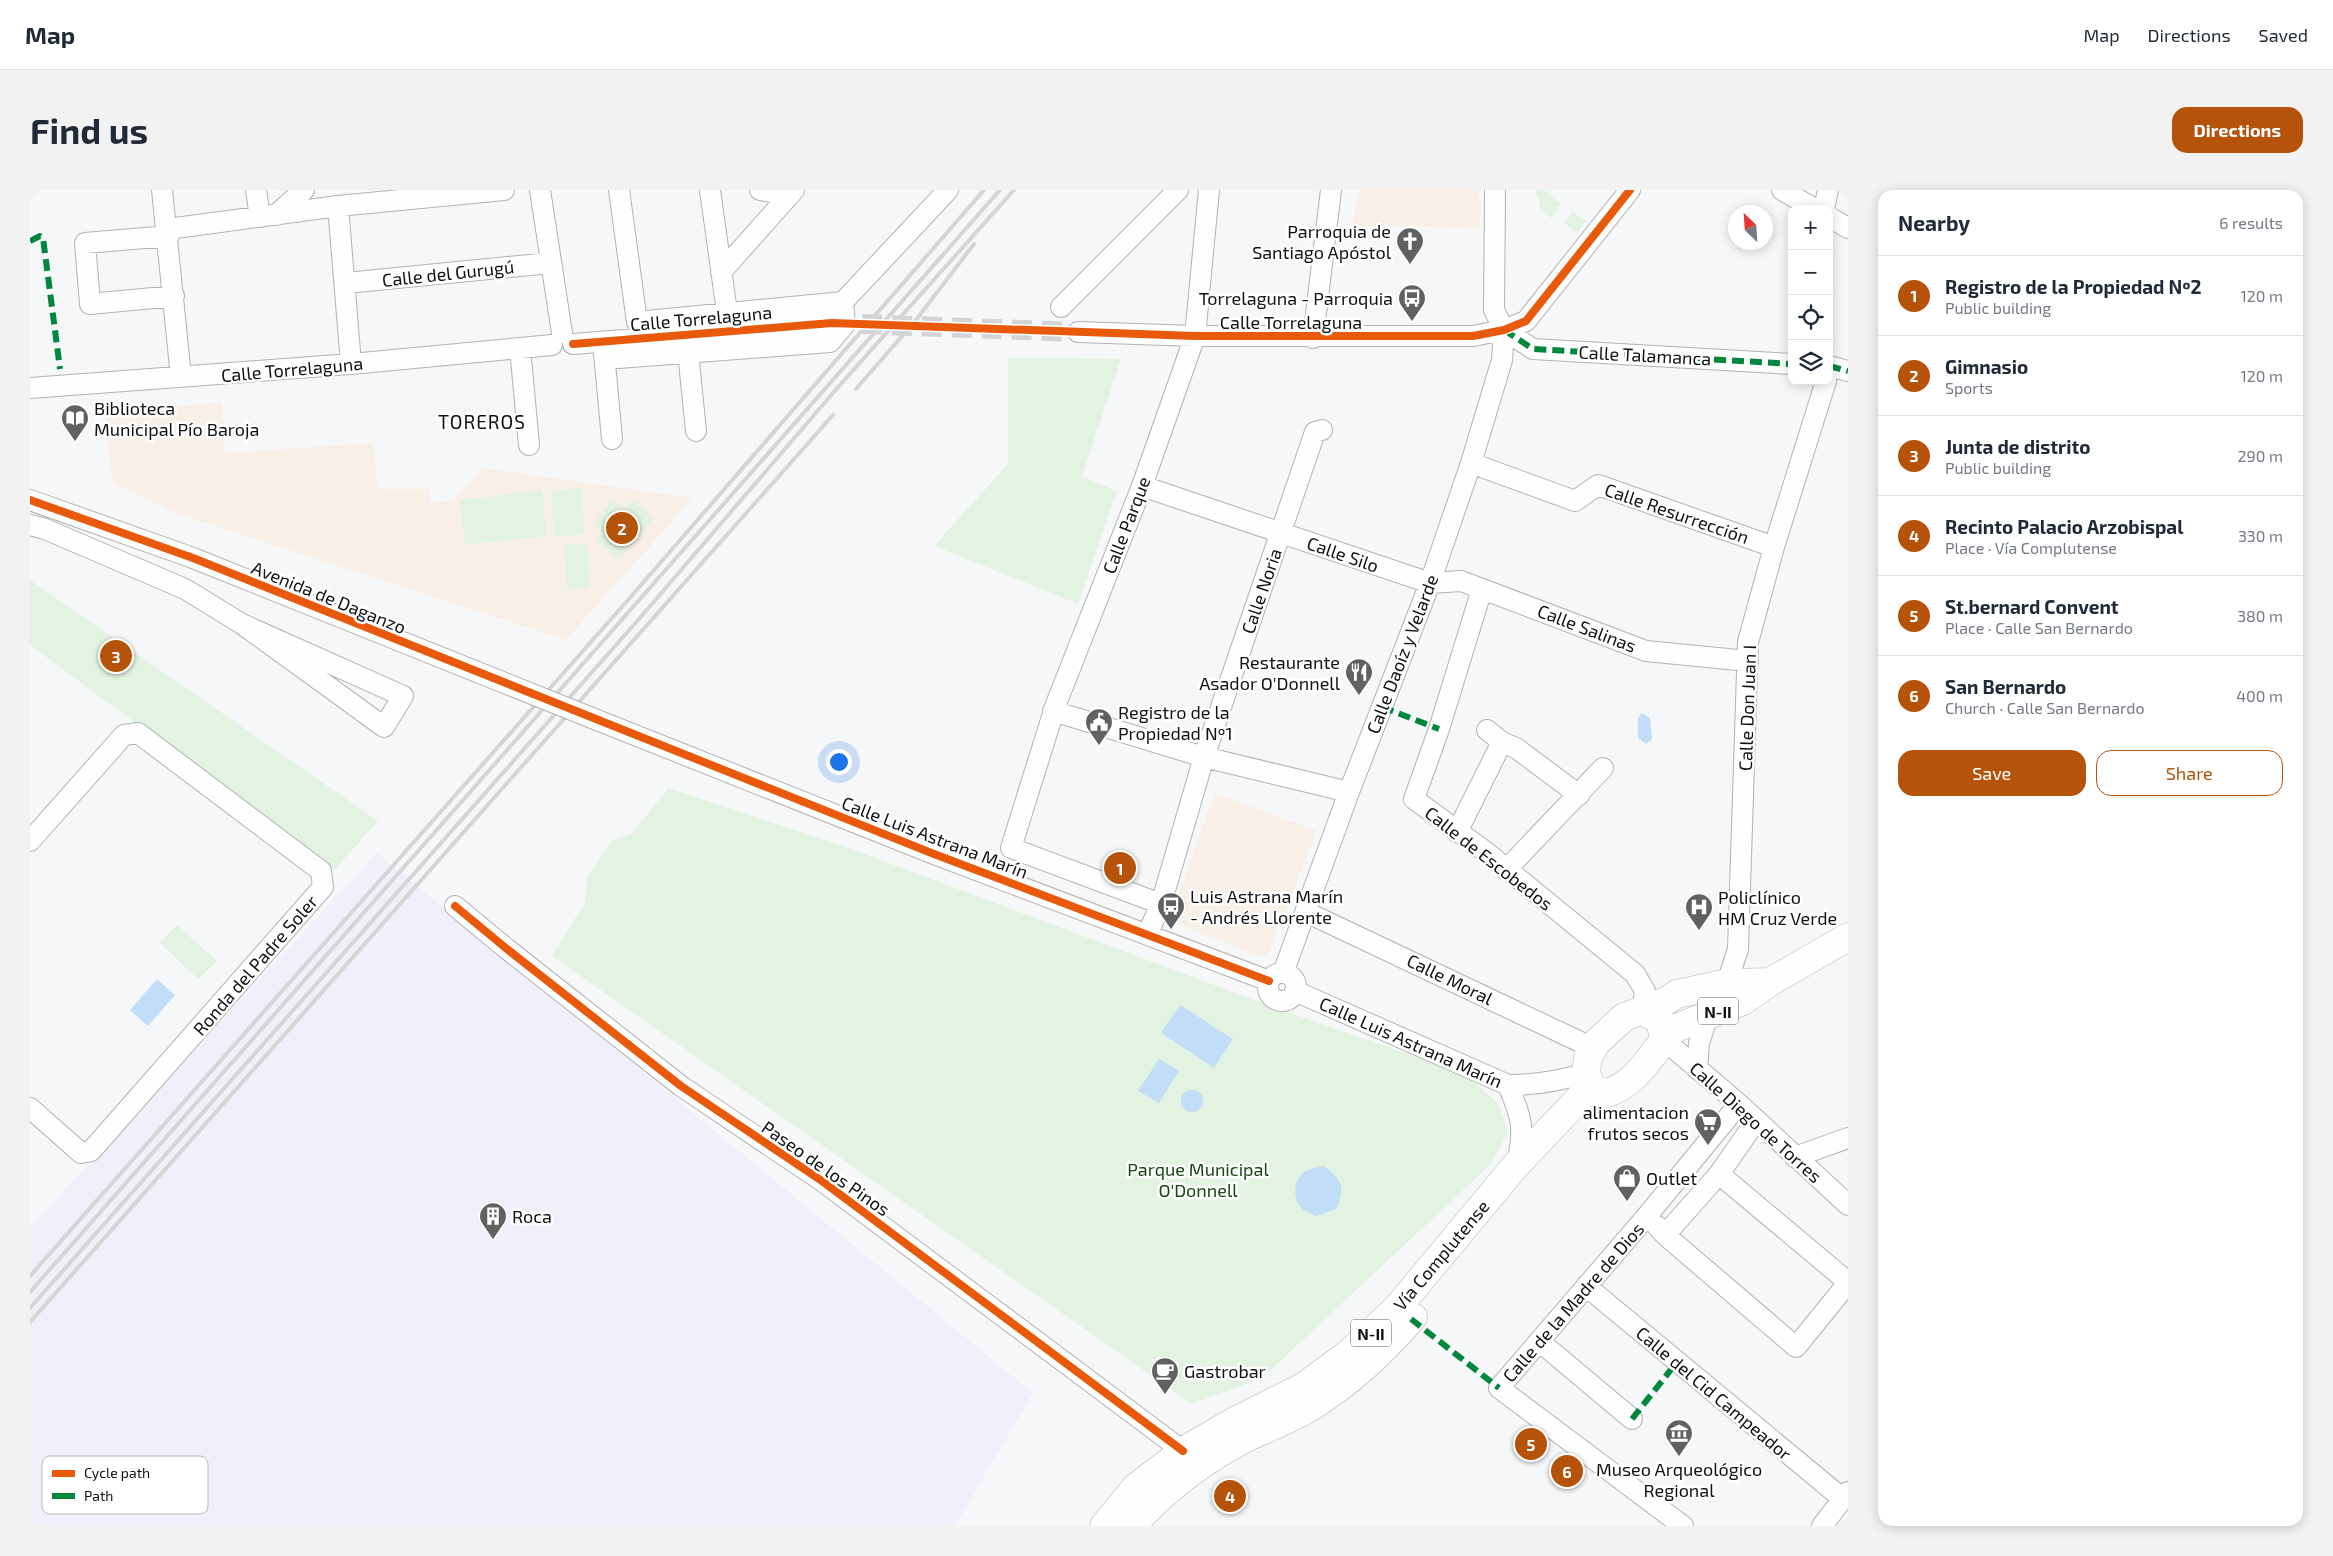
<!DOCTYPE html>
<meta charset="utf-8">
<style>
body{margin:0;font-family:"Exo 2",sans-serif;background:#f2f2f3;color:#1f2937}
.controls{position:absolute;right:15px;top:15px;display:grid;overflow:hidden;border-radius:10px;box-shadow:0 2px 12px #0003}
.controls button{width:45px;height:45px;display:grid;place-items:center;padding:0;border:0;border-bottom:1px solid #e0e1e3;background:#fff;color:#1f2937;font:25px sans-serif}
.compass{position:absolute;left:1698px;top:15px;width:45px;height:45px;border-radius:50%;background:#fff;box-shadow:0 2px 12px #0003;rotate:335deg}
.you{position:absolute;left:808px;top:571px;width:18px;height:18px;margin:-12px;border:4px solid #fff;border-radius:50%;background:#1a73e8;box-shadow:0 0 0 8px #1a73e833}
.badge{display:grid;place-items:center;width:32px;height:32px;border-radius:50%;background:#b45309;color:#fff;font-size:16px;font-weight:700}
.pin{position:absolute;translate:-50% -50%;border:2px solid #fff;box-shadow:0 1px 5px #0006}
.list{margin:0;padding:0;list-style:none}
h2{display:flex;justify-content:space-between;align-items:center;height:65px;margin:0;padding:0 20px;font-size:21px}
h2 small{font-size:16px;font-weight:400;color:#747a83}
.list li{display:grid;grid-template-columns:32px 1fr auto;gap:15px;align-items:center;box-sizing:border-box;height:80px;padding:0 20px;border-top:1px solid #e0e1e3}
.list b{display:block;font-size:19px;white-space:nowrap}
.list p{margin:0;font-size:16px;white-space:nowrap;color:#747a83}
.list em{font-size:16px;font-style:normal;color:#747a83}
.actions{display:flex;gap:10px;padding:15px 20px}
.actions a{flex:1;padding:11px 0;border:1px solid #b45309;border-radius:15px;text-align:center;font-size:18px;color:#b45309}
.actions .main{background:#b45309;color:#fff}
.icon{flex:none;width:28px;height:28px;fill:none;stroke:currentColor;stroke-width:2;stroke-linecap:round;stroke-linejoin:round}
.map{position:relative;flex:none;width:1818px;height:1336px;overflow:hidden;border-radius:15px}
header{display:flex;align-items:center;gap:30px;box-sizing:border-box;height:70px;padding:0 25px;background:#fff;border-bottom:1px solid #e0e1e3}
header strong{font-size:24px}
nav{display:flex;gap:28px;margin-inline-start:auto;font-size:18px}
.intro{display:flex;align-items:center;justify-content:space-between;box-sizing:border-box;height:120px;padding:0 30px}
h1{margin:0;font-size:35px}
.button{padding:12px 22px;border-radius:15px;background:#b45309;color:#fff;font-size:18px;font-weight:700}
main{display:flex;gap:30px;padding:0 30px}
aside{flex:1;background:#fff;border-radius:15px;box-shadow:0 2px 12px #0003}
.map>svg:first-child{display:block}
.industrial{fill:#f0f0fa}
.education{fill:#f8f0e6}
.green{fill:#e3f3e1}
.water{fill:#c2ddf7}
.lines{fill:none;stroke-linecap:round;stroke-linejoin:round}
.minor-tunnel{stroke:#d4d4d6;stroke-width:20;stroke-dasharray:20 10;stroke-linecap:butt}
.minor-casing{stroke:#b1b2b3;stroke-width:22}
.primary-casing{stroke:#b1b2b3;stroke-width:29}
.minor{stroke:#fefefe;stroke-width:20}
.primary{stroke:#fefefe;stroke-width:28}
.rail{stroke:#d5d5d6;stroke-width:4}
.minor-bridge-casing{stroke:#b1b2b3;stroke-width:22;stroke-linecap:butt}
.minor-bridge{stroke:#fefefe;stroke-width:20}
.quiet{stroke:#00873e;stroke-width:6;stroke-dasharray:12 6;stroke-linecap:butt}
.cycleway-casing{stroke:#fff;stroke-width:11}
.cycleway{stroke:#e8590c;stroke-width:8}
.labels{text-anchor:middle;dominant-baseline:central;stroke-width:5;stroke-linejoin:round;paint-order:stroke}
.shield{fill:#fff;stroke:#585859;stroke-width:1}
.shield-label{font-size:16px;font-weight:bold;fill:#101112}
.poi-label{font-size:18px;fill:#101112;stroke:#fff;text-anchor:start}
.street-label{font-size:18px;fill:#101112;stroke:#fff}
.park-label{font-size:18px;fill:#184612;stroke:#fff}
.neighbourhood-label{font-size:19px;letter-spacing:1px;fill:#101112;stroke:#fff}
.key{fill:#fff;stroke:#b7b8b8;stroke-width:1}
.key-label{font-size:14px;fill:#101112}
</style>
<header>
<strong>Map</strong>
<nav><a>Map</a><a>Directions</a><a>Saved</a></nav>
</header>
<div class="intro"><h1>Find us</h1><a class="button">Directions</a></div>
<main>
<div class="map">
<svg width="1818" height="1336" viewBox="0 0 1818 1336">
<rect width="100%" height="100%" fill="#f6f7f8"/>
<path class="industrial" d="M 347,663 L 1003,1203 L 925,1336 L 0,1336 L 0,1037 Z"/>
<path class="education" d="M 1330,0 L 1449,0 L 1450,39 L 1379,36 L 1322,36 Z
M 191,212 L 195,263 L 343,253 L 348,299 L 399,299 L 399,313 L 423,310 L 453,278 L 663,308 L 536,450 L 148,324 L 82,293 L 75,223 Z
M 1185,603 L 1287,641 L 1238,763 L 1231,767 L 1139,730 Z"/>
<path class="green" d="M 1507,0 L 1514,0 L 1531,14 L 1521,28 L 1510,18 L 1509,10 L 1505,3 Z
M 1543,22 L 1556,31 L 1547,43 L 1534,33 Z
M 978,168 L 1091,169 L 1052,287 L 1087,301 L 1048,414 L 904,356 L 978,274 Z
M 551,298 L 555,344 L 524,347 L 521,301 Z
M 512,300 L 517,346 L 435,355 L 430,310 Z
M 583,309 L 595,319 L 602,310 L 624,328 L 589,370 L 566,351 L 573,343 L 563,334 Z
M 557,353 L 560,398 L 537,399 L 534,355 Z
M 0,390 L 348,631 L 304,680 L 0,455 Z
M 638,598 L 816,657 L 1235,814 L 1436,884 L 1469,915 L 1478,943 L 1460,975 L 1232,1188 L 1162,1214 L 522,766 L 555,712 L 558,686 L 583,650 L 602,644 Z
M 147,735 L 187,771 L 168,789 L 130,753 Z"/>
<path class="water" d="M 1612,523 L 1620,528 L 1622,549 L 1616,554 L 1608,548 L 1608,528 Z
M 127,789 L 145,805 L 118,836 L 100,820 Z
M 1150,815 L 1203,849 L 1184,878 L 1131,843 Z
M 1129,869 L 1149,881 L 1129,913 L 1108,901 Z
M1151 911a11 11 0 1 1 22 0a11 11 0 1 1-22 0Z
M 1294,976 C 1312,990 1316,998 1306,1019 L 1286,1026 C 1283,1024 1278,1023 1275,1021 C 1261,1010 1262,987 1278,980 C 1283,978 1289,977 1294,976 Z"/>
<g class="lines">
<path class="minor-tunnel" d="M 802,133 L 1048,142"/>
<g class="minor-casing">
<path id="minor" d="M 132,0 L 151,187
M 226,0 L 230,27
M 510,0 L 532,143
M 589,0 L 607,132 L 813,112
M 680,0 L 697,122
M 730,0 L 759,5
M 1465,0 L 1464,120 L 1474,140 L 1503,159 L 1762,174
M 1752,0 L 1785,19
M 308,16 L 321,174
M 1794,19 L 1798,0
M 246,25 L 274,0
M 1799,27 L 1818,38
M 138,39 L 308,16 L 474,0
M 139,46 L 55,53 L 60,114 L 144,106
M 691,82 L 764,0
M 316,93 L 520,73
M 813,112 L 918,0
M 1031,117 L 1148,0
M 1048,142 L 1165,146 L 1443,146 L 1474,140 L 1496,131 L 1600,0
M 1283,148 L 1301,0
M 573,152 L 588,168 L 800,152 L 815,134 L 813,112
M 573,152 L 582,249
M 543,154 L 802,133
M 490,158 L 499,255
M 658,162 L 666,241
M 1799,176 L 1818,181
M 0,198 L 321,174 L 522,155
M 1441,273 L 1545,311 L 1568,295 L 1744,357
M 1112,296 L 1400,393 L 1431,391 L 1616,461 L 1718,471
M 0,310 L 163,368
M 0,335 L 15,339 L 155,399 L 212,434 L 354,537 L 373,506 L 212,434
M 1452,399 L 1409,539 L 1384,609 L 1456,662 L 1605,784 L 1615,801 L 1612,821
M 1023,521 L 1174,567 L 1319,602
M 562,528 L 904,664 L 1239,791
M 1457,540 L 1472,552 L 1486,558 L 1549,605
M 1427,642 L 1472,552
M 0,651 L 94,545 L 108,543 L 291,681 L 293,697 L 61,961 L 51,963 L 0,918
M 1476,680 L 1573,578
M 1131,714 L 981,658 L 1026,514 L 1112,296 L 1165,146 L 1179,0
M 425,716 L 477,759 L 651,896 L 792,991 L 1153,1261
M 1276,722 L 1563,858
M 1117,745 L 1131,714 L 1174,567 L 1285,242 L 1292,240
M 1253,783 L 1319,602 L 1400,393 L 1441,273 L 1472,170 L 1474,140
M1238 797a14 14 0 1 1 28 0a14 14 0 1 1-28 0Z
M 1697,793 L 1708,759 L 1718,452 L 1744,357 L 1796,191
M 1265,801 L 1478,895 C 1506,895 1530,891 1556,883
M 1634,850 L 1709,914 L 1818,1015
M 1667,879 L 1669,853 L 1678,825
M 1478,895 C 1492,928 1495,939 1487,974
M 1765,967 L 1818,948
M 1689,984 L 1818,1092
M 1627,1036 L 1635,1045 L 1689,984 L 1726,931
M 1635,1045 L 1766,1157 L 1818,1093
M 1556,1096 L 1813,1309
M 1509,1151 L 1602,1229
M 1653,1336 L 1469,1198 L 1616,1027 L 1709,914
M 1792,1336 L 1818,1302"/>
</g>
<g class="primary-casing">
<path id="primary" d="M 1612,821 L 1630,830 L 1634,850 C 1616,873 1603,896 1574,904 L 1561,896 L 1556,883 L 1558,867 L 1567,852 L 1594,827 L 1636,811 L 1647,804 L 1697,793 L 1740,792
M 1634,843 L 1713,811 L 1740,792 L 1818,747
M 1074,1336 L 1106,1297 L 1153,1261 L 1203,1232 L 1273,1197 L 1318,1164 L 1367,1118 L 1487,974 L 1561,896
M 1102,1336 C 1134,1300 1173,1270 1216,1248 C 1237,1238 1261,1229 1281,1217 C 1319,1193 1354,1161 1383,1127"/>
</g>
<use href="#minor" class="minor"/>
<use href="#primary" class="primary"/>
<path class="rail" d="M 826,199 L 886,130 L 944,54
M 0,1086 L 598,410 L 954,0
M 0,1102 L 970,0
M 0,1118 L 609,429 L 809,196 L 984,0
M 0,1132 L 803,225"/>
<g class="minor-bridge-casing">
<path id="minor-bridge" d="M 163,368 L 562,528"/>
</g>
<use href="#minor-bridge" class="minor-bridge"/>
<path class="quiet" d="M 0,51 L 10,46 L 13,48 L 30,179
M 1474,140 L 1503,159 L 1762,174
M 1799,176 L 1818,181
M 1352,517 L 1409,539
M 1381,1129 L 1469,1198
M 1602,1229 L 1647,1172"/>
<g class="cycleway-casing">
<path id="cycleway" d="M 543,154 L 802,133 L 1165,146 L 1443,146 L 1474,140 L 1496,131 L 1600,0
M 0,310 L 163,368 L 904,664 L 1239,791
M 425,716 L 477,759 L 651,896 L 792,991 L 1153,1261"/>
</g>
<use href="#cycleway" class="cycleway"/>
</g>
<defs>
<g id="church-pin" transform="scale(1.4375)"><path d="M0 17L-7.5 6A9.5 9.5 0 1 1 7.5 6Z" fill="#606262" stroke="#fff"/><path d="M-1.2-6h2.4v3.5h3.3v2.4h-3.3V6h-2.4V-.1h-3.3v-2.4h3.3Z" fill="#fff"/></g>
<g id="bus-pin" transform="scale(1.4375)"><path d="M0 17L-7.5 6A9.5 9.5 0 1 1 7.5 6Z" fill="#606262" stroke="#fff"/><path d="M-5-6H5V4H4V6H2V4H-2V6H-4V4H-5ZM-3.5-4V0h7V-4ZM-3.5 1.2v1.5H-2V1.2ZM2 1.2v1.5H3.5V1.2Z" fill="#fff"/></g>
<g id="library-pin" transform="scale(1.4375)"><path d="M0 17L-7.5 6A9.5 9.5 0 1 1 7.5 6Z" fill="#606262" stroke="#fff"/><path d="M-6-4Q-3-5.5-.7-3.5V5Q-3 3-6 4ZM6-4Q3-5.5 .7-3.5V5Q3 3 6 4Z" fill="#fff"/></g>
<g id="restaurant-pin" transform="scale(1.4375)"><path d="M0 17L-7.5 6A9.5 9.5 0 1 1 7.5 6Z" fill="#606262" stroke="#fff"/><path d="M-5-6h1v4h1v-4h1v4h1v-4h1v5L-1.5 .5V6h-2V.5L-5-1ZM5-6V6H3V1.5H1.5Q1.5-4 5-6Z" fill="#fff"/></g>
<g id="civic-pin" transform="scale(1.4375)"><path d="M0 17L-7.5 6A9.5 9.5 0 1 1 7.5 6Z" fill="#606262" stroke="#fff"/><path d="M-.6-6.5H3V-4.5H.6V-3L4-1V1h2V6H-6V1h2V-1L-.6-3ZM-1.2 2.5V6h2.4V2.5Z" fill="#fff"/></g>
<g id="hospital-pin" transform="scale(1.4375)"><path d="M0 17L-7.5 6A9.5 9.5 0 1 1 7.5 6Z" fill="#606262" stroke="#fff"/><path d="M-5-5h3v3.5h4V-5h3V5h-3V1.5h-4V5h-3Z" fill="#fff"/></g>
<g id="supermarket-pin" transform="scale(1.4375)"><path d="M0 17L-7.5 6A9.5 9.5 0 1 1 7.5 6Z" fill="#606262" stroke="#fff"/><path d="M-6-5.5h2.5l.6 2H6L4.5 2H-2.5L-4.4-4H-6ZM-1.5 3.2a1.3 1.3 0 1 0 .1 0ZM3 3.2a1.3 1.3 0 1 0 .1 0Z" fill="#fff"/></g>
<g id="shop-pin" transform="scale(1.4375)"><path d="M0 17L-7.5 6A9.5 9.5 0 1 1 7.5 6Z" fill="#606262" stroke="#fff"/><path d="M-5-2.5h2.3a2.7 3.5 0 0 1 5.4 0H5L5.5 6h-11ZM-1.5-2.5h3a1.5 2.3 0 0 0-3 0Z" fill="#fff"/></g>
<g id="building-pin" transform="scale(1.4375)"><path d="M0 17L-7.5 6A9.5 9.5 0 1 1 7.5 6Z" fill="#606262" stroke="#fff"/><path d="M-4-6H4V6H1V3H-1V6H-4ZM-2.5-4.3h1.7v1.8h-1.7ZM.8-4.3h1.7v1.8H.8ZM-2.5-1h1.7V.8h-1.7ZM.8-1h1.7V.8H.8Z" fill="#fff"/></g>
<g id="cafe-pin" transform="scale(1.4375)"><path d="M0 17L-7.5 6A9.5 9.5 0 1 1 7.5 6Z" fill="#606262" stroke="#fff"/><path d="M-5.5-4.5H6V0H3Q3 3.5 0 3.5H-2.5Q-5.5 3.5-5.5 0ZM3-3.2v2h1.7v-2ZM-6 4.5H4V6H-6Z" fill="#fff"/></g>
<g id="museum-pin" transform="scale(1.4375)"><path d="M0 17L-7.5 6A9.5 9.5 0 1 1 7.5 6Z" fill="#606262" stroke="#fff"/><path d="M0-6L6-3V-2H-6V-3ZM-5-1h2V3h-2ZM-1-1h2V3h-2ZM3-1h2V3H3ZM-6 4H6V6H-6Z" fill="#fff"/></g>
</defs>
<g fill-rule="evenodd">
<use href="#church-pin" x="1380" y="51"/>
<use href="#bus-pin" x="1382" y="108"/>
<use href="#library-pin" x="45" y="228"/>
<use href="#restaurant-pin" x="1329" y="482"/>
<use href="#civic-pin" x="1069" y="532"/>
<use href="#bus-pin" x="1141" y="716"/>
<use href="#hospital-pin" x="1669" y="717"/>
<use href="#supermarket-pin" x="1678" y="932"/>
<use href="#shop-pin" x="1597" y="988"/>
<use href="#building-pin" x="463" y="1026"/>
<use href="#cafe-pin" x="1135" y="1181"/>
<use href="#museum-pin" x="1649" y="1243"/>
</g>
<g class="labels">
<g class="shield">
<rect x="1668" y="807.5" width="40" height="27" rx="4"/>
<rect x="1321" y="1129.5" width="40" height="27" rx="4"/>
</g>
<g class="shield-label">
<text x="1688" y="821">N-II</text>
<text x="1341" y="1143">N-II</text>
</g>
<g class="poi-label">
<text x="1361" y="41" text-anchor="end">Parroquia de<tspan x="1361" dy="21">Santiago Apóstol</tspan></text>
<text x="1363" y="108" text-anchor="end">Torrelaguna - Parroquia</text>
<text x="64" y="218">Biblioteca<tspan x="64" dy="21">Municipal Pío Baroja</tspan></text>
<text x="1310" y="472" text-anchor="end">Restaurante<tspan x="1310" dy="21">Asador O'Donnell</tspan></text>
<text x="1088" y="522">Registro de la<tspan x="1088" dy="21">Propiedad Nº1</tspan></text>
<text x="1160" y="706">Luis Astrana Marín<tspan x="1160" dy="21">- Andrés Llorente</tspan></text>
<text x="1688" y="707">Policlínico<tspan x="1688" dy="21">HM Cruz Verde</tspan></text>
<text x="1659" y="922" text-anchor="end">alimentacion<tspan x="1659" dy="21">frutos secos</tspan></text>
<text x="1616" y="988">Outlet</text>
<text x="482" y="1026">Roca</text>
<text x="1154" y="1181">Gastrobar</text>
<text x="1649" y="1279" text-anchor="middle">Museo Arqueológico<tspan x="1649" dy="21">Regional</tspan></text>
</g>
<g class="street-label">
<text transform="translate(418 83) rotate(-6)">Calle del Gurugú</text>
<text transform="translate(671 128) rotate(-5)">Calle Torrelaguna</text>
<text x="1261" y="132">Calle Torrelaguna</text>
<text transform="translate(1615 165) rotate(3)">Calle Talamanca</text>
<text transform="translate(262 179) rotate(-5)">Calle Torrelaguna</text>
<text transform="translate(1647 323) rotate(19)">Calle Resurrección</text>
<text transform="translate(1096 335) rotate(-69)">Calle Parque</text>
<text transform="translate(1313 364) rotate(19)">Calle Silo</text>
<text transform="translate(1231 401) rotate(-71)">Calle Noria</text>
<text transform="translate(299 407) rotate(22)">Avenida de Daganzo</text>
<text transform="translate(1557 438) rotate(21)">Calle Salinas</text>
<text transform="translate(1372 464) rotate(-69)">Calle Daoíz y Velarde</text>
<text transform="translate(1717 518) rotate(-88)">Calle Don Juan I</text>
<text transform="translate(905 647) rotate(21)">Calle Luis Astrana Marín</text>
<text transform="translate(1459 668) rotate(38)">Calle de Escobedos</text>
<text transform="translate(225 775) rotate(-49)">Ronda del Padre Soler</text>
<text transform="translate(1420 789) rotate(26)">Calle Moral</text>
<text transform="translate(1381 852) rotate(24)">Calle Luis Astrana Marín</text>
<text transform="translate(1726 932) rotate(42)">Calle Diego de Torres</text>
<text transform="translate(796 978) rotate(35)">Paseo de los Pinos</text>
<text transform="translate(1411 1065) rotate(-50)">Vía Complutense</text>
<text transform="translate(1543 1112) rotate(-49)">Calle de la Madre de Dios</text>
<text transform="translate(1684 1203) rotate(40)">Calle del Cid Campeador</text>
</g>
<g class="park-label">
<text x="1168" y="979">Parque Municipal<tspan x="1168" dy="21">O'Donnell</tspan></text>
</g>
<g class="neighbourhood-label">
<text x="452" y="231">TOREROS</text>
</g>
</g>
<rect x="12" y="1266" width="166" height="58" rx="8" class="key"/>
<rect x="22" y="1280" width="23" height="7" fill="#e8590c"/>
<rect x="22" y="1303" width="23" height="6" fill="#00873e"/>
<g class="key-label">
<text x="54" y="1288">Cycle path</text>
<text x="54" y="1311">Path</text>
</g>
</svg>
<div class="controls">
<button>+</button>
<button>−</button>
<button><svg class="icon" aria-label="locate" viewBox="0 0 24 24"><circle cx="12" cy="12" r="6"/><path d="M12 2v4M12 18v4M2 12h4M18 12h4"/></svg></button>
<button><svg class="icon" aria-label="layers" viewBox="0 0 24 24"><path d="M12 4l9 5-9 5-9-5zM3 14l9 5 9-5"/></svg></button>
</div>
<svg class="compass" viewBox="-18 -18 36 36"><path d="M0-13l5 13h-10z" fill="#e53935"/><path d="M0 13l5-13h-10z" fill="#747a83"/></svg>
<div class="you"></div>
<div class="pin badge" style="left:1090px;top:678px">1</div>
<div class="pin badge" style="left:592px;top:338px">2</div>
<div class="pin badge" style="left:86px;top:466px">3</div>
<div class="pin badge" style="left:1200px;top:1306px">4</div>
<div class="pin badge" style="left:1501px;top:1254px">5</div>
<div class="pin badge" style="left:1537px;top:1281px">6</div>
</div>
<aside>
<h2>Nearby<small>6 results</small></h2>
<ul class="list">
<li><span class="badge">1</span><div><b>Registro de la Propiedad Nº2</b><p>Public building</p></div><em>120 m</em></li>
<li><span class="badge">2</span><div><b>Gimnasio</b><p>Sports</p></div><em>120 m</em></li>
<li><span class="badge">3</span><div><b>Junta de distrito</b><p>Public building</p></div><em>290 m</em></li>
<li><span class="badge">4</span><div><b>Recinto Palacio Arzobispal</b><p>Place · Vía Complutense</p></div><em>330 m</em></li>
<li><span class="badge">5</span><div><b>St.bernard Convent</b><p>Place · Calle San Bernardo</p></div><em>380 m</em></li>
<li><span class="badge">6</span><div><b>San Bernardo</b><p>Church · Calle San Bernardo</p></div><em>400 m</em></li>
</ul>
<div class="actions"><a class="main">Save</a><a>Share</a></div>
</aside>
</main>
